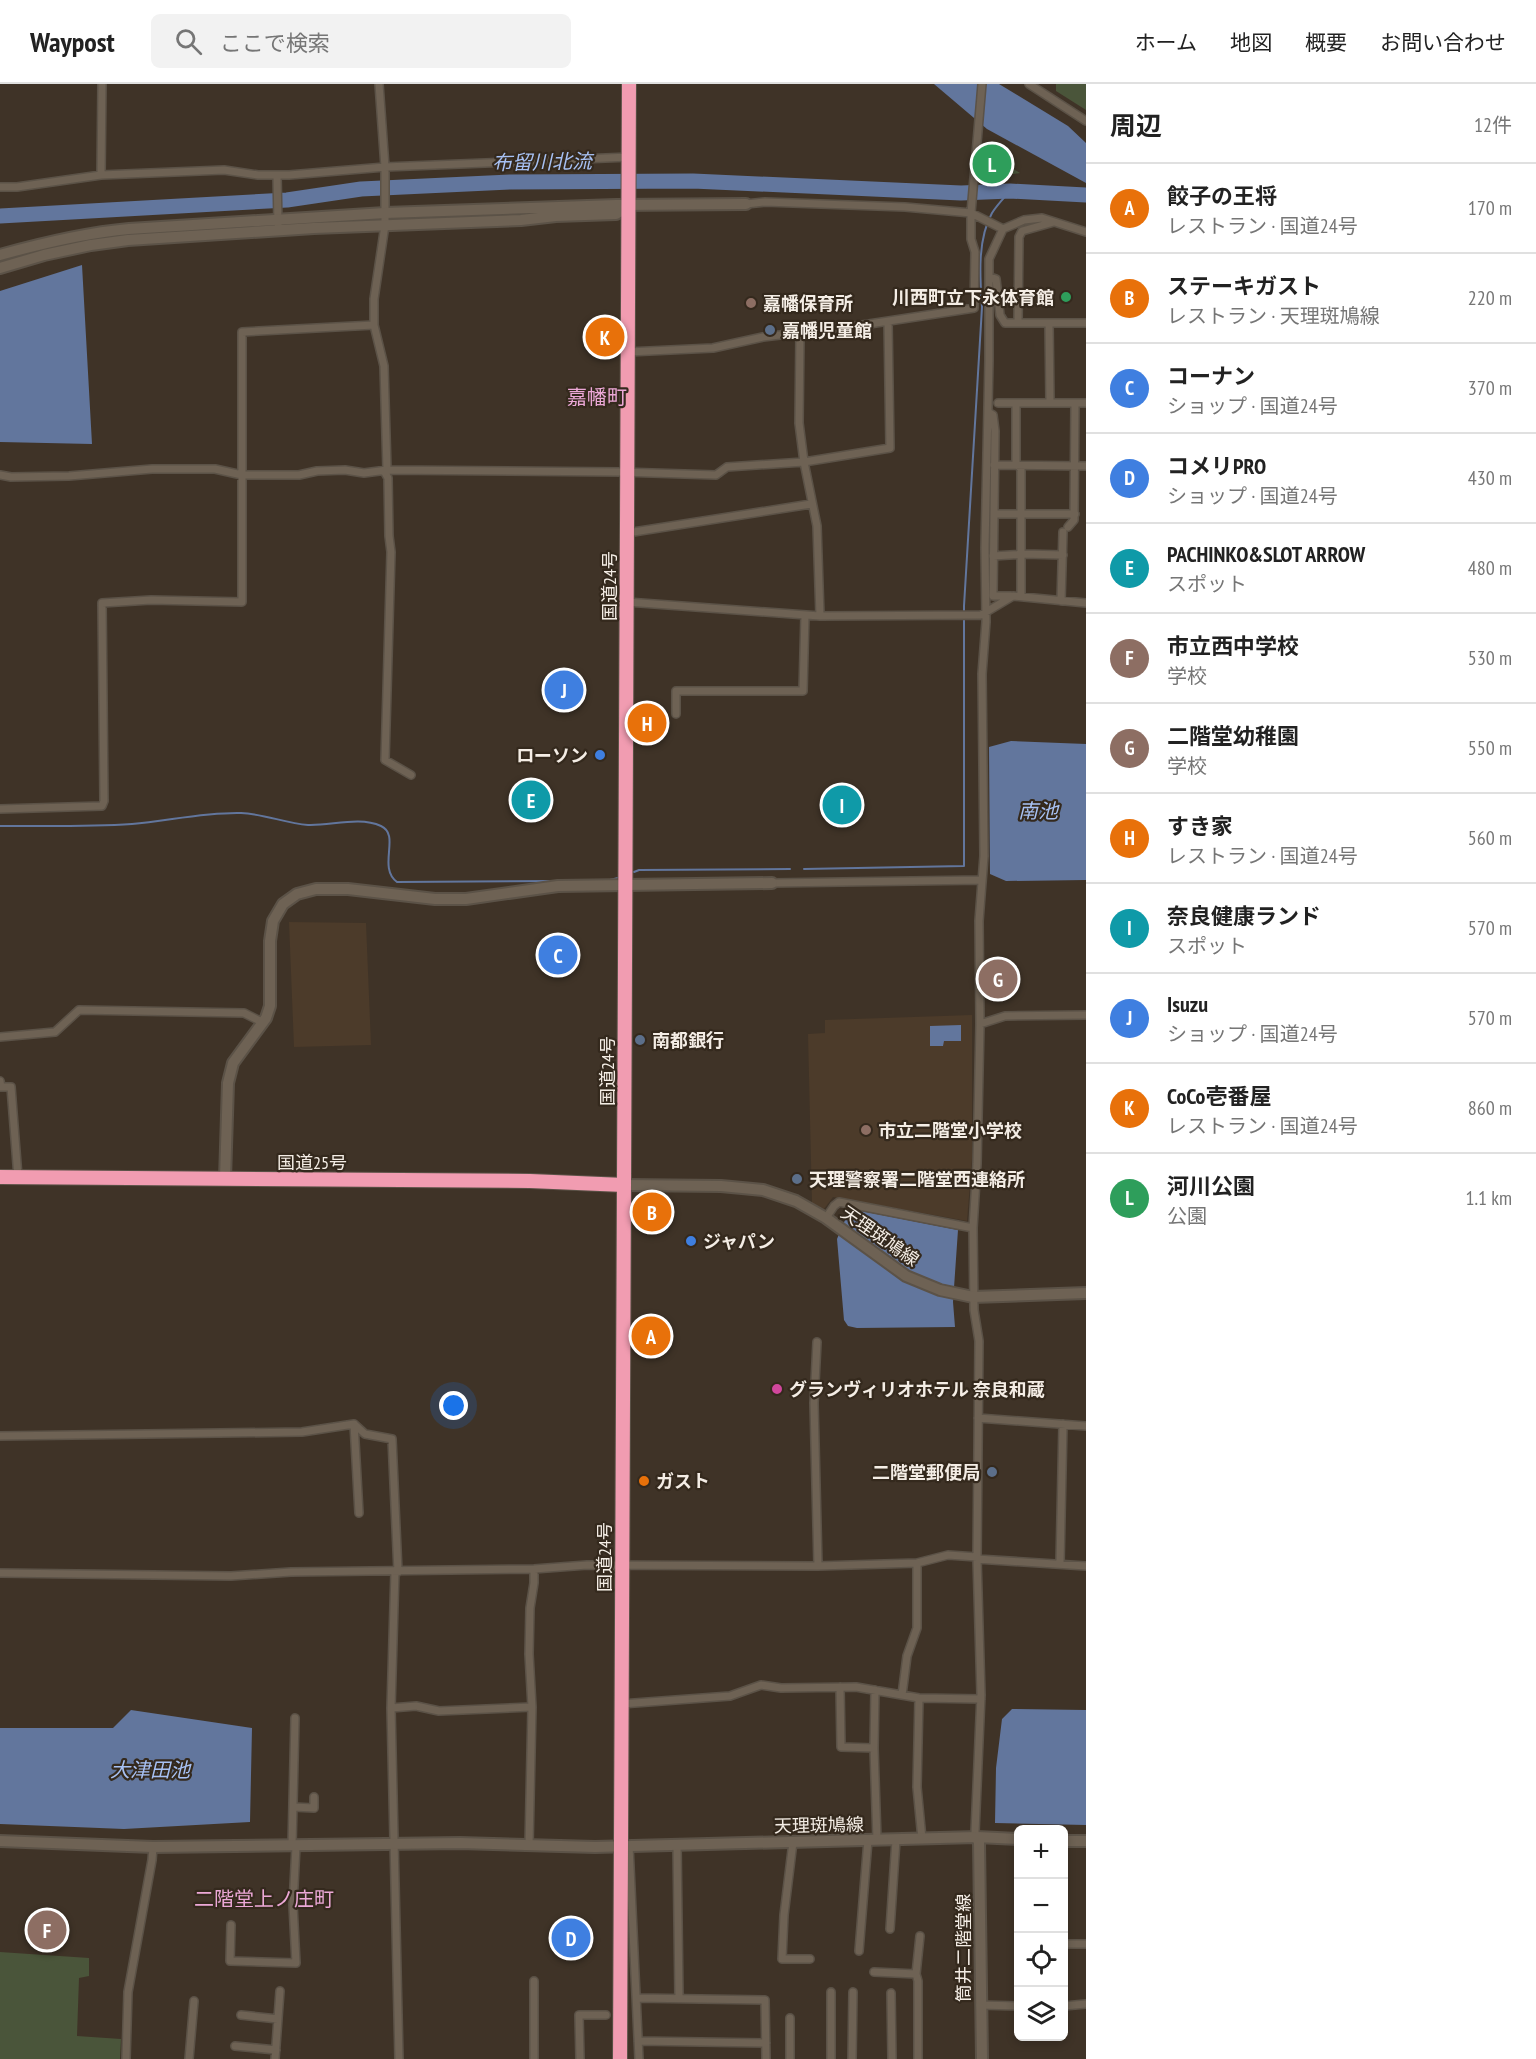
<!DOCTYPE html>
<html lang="ja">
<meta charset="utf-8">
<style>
body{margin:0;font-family:"PT Sans Narrow","Noto Sans JP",sans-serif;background:#f2f2f2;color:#222}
.controls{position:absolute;right:18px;bottom:18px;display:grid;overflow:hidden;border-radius:9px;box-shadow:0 3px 9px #0003}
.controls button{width:54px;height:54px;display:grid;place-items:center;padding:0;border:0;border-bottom:2px solid #e0e0e0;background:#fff;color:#222;font:30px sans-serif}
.you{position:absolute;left:454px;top:1322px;width:21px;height:21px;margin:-15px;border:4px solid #fff;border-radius:50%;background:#1a73e8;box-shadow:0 0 0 9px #1a73e833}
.badge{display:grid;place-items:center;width:39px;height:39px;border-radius:50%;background:#db2777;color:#fff;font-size:20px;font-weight:700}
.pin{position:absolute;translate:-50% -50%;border:3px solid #fff;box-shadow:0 2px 6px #0006}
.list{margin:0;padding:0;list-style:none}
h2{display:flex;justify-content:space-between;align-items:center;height:78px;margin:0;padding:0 24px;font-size:26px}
h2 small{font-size:20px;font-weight:400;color:#767676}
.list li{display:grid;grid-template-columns:39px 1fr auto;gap:18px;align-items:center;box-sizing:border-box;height:90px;padding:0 24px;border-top:2px solid #e0e0e0}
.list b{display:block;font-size:22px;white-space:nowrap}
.list p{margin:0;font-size:20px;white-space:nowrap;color:#767676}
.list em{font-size:20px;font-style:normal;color:#767676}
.icon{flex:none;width:33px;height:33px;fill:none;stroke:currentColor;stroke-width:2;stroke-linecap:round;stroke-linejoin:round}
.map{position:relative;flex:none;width:1086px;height:1975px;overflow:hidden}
header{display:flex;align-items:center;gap:36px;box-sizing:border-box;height:84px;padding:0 30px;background:#fff;border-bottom:2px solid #e0e0e0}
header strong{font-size:28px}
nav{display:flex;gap:33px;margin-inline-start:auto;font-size:21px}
.search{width:420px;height:54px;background:#f2f2f2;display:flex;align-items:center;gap:15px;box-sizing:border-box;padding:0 21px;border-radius:9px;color:#767676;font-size:22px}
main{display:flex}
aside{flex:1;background:#fff}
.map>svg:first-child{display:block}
.built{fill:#4c3b2a}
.green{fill:#4a553a}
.water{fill:#62769d}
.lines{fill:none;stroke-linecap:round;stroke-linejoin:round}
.stream{stroke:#62769d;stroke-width:2}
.river{stroke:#62769d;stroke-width:15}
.street-casing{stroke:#5b5247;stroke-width:10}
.secondary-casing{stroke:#5b5247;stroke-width:14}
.highway-casing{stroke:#5b5247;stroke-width:16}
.street{stroke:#6e6254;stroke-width:7}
.secondary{stroke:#6e6254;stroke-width:10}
.highway{stroke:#f19cb1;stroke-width:14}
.leisure-dot{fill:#2e9e5b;stroke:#34291d;stroke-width:2}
.education-dot{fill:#8d6e63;stroke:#34291d;stroke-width:2}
.service-dot{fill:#5c6f8a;stroke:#34291d;stroke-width:2}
.shop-dot{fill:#3f7fe0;stroke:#34291d;stroke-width:2}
.hotel-dot{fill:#d1479c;stroke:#34291d;stroke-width:2}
.food-dot{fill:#e8710a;stroke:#34291d;stroke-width:2}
.labels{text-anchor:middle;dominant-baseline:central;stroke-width:4.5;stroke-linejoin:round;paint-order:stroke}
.poi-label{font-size:18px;font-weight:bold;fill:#f4ede5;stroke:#34291d;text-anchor:start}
.street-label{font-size:18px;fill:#f4ede5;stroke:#34291d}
.water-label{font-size:20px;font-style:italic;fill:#a7c1f3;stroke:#34291d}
.neighbourhood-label{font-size:20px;fill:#eca8d7;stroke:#34291d}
</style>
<header>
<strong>Waypost</strong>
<div class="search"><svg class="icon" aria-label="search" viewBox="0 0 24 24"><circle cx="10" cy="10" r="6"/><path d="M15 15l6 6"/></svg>ここで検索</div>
<nav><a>ホーム</a><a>地図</a><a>概要</a><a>お問い合わせ</a></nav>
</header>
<main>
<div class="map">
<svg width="1086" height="1975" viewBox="0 0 1086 1975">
<rect width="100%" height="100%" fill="#3f3327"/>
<path class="built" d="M 289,838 L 366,839 L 371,961 L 294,963 Z
M 972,931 L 972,1075 L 967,1137 L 833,1113 L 824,1125 L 812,1119 L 808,950 L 825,949 L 825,936 Z"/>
<path class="green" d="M 1056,0 L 1086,0 L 1086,26 L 1056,7 Z
M 980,65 L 1020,89 L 996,93 L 978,92 Z
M 0,1868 L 89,1874 L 89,1892 L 79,1894 L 77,1952 L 121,1955 L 120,1975 L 0,1975 Z"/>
<path class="water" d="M 934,0 L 999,0 L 1068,42 L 1086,59 L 1086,99 L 987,45 Z
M 82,181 L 92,360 L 0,358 L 0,207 Z
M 1011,657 L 1086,660 L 1086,796 L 1006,797 L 990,790 L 989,663 Z
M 961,941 L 961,957 L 944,957 L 943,962 L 930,962 L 930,942 Z
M 856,1126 L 958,1146 L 953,1218 L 955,1243 L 857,1244 L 848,1242 L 844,1236 L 837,1155 L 848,1129 Z
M 1012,1625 L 1086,1626 L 1086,1741 L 995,1739 L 996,1684 L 1002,1635 Z
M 131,1626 L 252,1644 L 250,1738 L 124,1745 L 0,1740 L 0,1644 L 113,1644 Z"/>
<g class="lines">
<path class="stream" d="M 0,742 C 44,742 88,743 132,740 C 168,737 204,728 241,729 C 264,730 285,739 308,741 C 331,742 359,732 381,742 C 401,751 377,783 397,798 L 557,797
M 804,785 L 964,782 L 964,522 L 982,223 C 980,194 977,156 992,129 C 997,121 1004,114 1010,107
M 634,788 L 639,786 L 790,785
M 610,796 L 618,794"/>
<path class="river" d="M 0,132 L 287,116 L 361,105 L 510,98 L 693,97 L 961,109 L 1010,107 L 1086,111"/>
<g class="street-casing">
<path id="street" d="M 379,0 L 385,83 L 385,141 L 374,215 L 374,241 L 384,282 L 387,386
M 1029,0 L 1086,37
M 101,91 L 102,0
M 277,91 L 278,140
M 0,103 L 17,103 L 101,91 L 224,86 L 258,91 L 289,91 L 385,83 L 630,73
M 746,120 L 765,118 L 905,123 L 971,129 L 1003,145
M 990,193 L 996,195 L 1000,231 L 1005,239 L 1086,239
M 1018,239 L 1019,153 L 1022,147 L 1054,138
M 1049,239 L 1050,319
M 800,249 L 799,339 L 804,378 L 817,442 L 820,532
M 628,268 L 713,264 L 763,253 L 856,242 L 974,224 L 975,168 L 971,155 L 971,129 L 982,0
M 998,319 L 1086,319
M 1016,319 L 1016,379 L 1021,385 L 1021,512
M 988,328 L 993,331 L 995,347 L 993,512 L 1011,512
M 994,381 L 1086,382
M 384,387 L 388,394 L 389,452 L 391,468 L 385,676 L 411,691
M 0,391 L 11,393 L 69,392 L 152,385 L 215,385 L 242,391 L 299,391 L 317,387 L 345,386 L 364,389 L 387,386 L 621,388 L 716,391 L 727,383 L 804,378 L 890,364 L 888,238
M 994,430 L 1075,430
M 1068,443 L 1074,436 L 1075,319
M 627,449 L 811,420
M 993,472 L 1024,470 L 1063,471
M 1061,517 L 1063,448
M 627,518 L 820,532 L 981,531 L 1013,512 L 1086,519
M 676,630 L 676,607 L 803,607 L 805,531
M 0,725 L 102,722 L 104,717 L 102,519 L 151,516 L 242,518 L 242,248 L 374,241
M 772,799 L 982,796
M 980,940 L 1005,932 L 1086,931
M 0,953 L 55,948 L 79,926 L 244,929 L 262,938
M 0,997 L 1,1003 L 11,1003 L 18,1093
M 826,1134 L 834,1122 L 839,1118 L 973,1144
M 817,1258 L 814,1319 L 818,1482
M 978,1334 L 1086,1342
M 354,1340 L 359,1429
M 0,1352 L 302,1348 L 354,1340 L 365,1350 L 392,1355 L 398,1488
M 977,1475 L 1086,1482
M 1060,1479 L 1063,1340
M 395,1487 L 391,1624 L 399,1975
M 0,1489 L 231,1492 L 291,1488 L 534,1485 L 587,1481 L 818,1482 L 917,1479 L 948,1471 L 977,1473
M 840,1603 L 841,1663 L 874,1664
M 875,1606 L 874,1664 L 877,1756
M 902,1611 L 907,1572 L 917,1544 L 917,1479
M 919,1614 L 917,1703 L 922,1755
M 621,1620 L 730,1612 L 761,1601 L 781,1604 L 856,1603 L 919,1614 L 981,1615
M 391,1624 L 416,1622 L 439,1627 L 532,1623
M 293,1723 L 314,1724 L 314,1713
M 977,1753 L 975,1748 L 981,1611 L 977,1475 L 979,1257 L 974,1226 L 973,1144 L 977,1080 L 980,940 L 979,837 L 984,772 L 982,590 L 986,538 L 985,464 L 989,276 L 989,175 L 1003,145 L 1024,136 L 1042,134 L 1086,148
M 793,1758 L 784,1831 L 782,1875 L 810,1875
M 529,1761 L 532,1623 L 529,1570 L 530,1524 L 534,1499 L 534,1485
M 677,1761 L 679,1914
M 292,1762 L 295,1634
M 629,1762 L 639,1975
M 231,1841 L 230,1877 L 296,1879 L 293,1821 L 296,1762
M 890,1845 L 896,1756
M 1064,1860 L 1086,1860
M 859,1867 L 868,1756
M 874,1888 L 916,1890
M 891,1909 L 892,1975
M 637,1914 L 765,1916 L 766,1975
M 980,1921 L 1018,1922
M 1064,1922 L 1086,1920
M 241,1931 L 278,1935
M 638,1957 L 766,1959
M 235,1962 L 276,1966
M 126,1975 L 128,1908 L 152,1776 L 153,1763
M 189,1975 L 194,1917
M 275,1975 L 280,1907
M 534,1975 L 534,1897
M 580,1975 L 579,1931 L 606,1931
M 790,1975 L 790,1934
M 831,1975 L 831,1908
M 852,1975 L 853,1908
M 918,1975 L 918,1897 L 916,1890 L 920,1852"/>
</g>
<g class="secondary-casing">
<path id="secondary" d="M 0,171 C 43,159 84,149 129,145 L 385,129 L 616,121 L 746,120
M 0,184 L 44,171 L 91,161 L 128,156 L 314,144 L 521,136 L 556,132 L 616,130 L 629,122
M 225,1095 L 228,999 L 233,979 L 266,934 L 270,922 L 270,857 L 273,837 L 283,820 L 297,810 L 316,805 L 348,805 L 435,815 L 466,815 L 558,802 L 772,799
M 624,1101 L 721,1102 L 763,1106 L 796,1117 L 826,1134 L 906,1192 L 940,1206 L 973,1213 L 1086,1209
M 977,1753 L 979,1759 L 982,1975
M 0,1757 L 153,1763 L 460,1759 L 595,1763 L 977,1753 L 1018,1755
M 1064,1757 L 1086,1757"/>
</g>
<g class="highway-casing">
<path id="highway" d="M 0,1093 L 530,1097 L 624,1101
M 620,1975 L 629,0"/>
</g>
<use href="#street" class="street"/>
<use href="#secondary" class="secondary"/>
<use href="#highway" class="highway"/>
</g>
<circle class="leisure-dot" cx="1066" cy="213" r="6"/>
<g class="education-dot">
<circle cx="751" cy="219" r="6"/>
<circle cx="866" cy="1046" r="6"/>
</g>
<g class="service-dot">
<circle cx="770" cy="246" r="6"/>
<circle cx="640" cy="956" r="6"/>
<circle cx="797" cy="1095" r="6"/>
<circle cx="992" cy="1388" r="6"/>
</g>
<g class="shop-dot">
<circle cx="600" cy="671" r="6"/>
<circle cx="691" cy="1157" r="6"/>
</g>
<circle class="hotel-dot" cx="777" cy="1305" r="6"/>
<circle class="food-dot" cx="644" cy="1397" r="6"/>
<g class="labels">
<g class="poi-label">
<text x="1054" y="213" text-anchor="end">川西町立下永体育館</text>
<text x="763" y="219">嘉幡保育所</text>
<text x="782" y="246">嘉幡児童館</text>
<text x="588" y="671" text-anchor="end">ローソン</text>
<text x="652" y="956">南都銀行</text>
<text x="878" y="1046">市立二階堂小学校</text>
<text x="809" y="1095">天理警察署二階堂西連絡所</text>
<text x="703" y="1157">ジャパン</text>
<text x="789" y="1305">グランヴィリオホテル 奈良和蔵</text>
<text x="980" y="1388" text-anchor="end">二階堂郵便局</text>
<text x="656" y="1397">ガスト</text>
</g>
<g class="street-label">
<text transform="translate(609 502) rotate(-90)">国道24号</text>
<text transform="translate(607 987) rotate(-90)">国道24号</text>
<text x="312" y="1078">国道25号</text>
<text transform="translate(880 1152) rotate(35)">天理斑鳩線</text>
<text transform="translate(604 1473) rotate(-90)">国道24号</text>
<text transform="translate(819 1741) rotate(-1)">天理斑鳩線</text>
<text transform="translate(963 1864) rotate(-90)">筒井二階堂線</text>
</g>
<g class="water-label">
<text transform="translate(542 78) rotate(-1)">布留川北流</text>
<text x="1038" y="727">南池</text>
<text x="150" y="1686">大津田池</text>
</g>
<g class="neighbourhood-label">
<text x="597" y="313">嘉幡町</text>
<text x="264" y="1815">二階堂上ノ庄町</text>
</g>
</g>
</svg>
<div class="controls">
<button>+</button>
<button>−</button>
<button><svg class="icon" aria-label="locate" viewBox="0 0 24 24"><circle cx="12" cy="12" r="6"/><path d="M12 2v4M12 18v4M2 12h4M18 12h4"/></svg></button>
<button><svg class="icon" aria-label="layers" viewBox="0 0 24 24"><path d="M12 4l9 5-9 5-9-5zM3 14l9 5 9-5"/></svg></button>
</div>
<div class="you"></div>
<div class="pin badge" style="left:651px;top:1252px;background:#e8710a">A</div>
<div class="pin badge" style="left:652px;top:1128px;background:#e8710a">B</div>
<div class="pin badge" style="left:558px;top:871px;background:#3f7fe0">C</div>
<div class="pin badge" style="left:571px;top:1854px;background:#3f7fe0">D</div>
<div class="pin badge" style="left:531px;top:716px;background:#0f9aa8">E</div>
<div class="pin badge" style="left:47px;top:1846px;background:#8d6e63">F</div>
<div class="pin badge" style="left:998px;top:895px;background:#8d6e63">G</div>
<div class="pin badge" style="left:647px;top:639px;background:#e8710a">H</div>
<div class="pin badge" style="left:842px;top:721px;background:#0f9aa8">I</div>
<div class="pin badge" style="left:564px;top:606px;background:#3f7fe0">J</div>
<div class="pin badge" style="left:605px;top:253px;background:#e8710a">K</div>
<div class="pin badge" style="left:992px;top:80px;background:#2e9e5b">L</div>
</div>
<aside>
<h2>周辺<small>12件</small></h2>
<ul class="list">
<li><span class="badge" style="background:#e8710a">A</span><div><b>餃子の王将</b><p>レストラン · 国道24号</p></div><em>170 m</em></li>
<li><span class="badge" style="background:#e8710a">B</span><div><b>ステーキガスト</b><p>レストラン · 天理斑鳩線</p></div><em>220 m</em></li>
<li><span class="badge" style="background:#3f7fe0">C</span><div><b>コーナン</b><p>ショップ · 国道24号</p></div><em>370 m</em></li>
<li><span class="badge" style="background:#3f7fe0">D</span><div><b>コメリPRO</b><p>ショップ · 国道24号</p></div><em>430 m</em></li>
<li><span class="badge" style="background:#0f9aa8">E</span><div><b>PACHINKO&amp;SLOT ARROW</b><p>スポット</p></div><em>480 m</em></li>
<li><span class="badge" style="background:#8d6e63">F</span><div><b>市立西中学校</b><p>学校</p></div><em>530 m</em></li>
<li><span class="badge" style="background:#8d6e63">G</span><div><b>二階堂幼稚園</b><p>学校</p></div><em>550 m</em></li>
<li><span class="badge" style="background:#e8710a">H</span><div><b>すき家</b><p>レストラン · 国道24号</p></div><em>560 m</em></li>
<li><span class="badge" style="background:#0f9aa8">I</span><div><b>奈良健康ランド</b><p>スポット</p></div><em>570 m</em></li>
<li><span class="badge" style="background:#3f7fe0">J</span><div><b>Isuzu</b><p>ショップ · 国道24号</p></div><em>570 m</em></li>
<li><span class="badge" style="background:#e8710a">K</span><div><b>CoCo壱番屋</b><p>レストラン · 国道24号</p></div><em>860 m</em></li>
<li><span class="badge" style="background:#2e9e5b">L</span><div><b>河川公園</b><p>公園</p></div><em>1.1 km</em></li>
</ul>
</aside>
</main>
